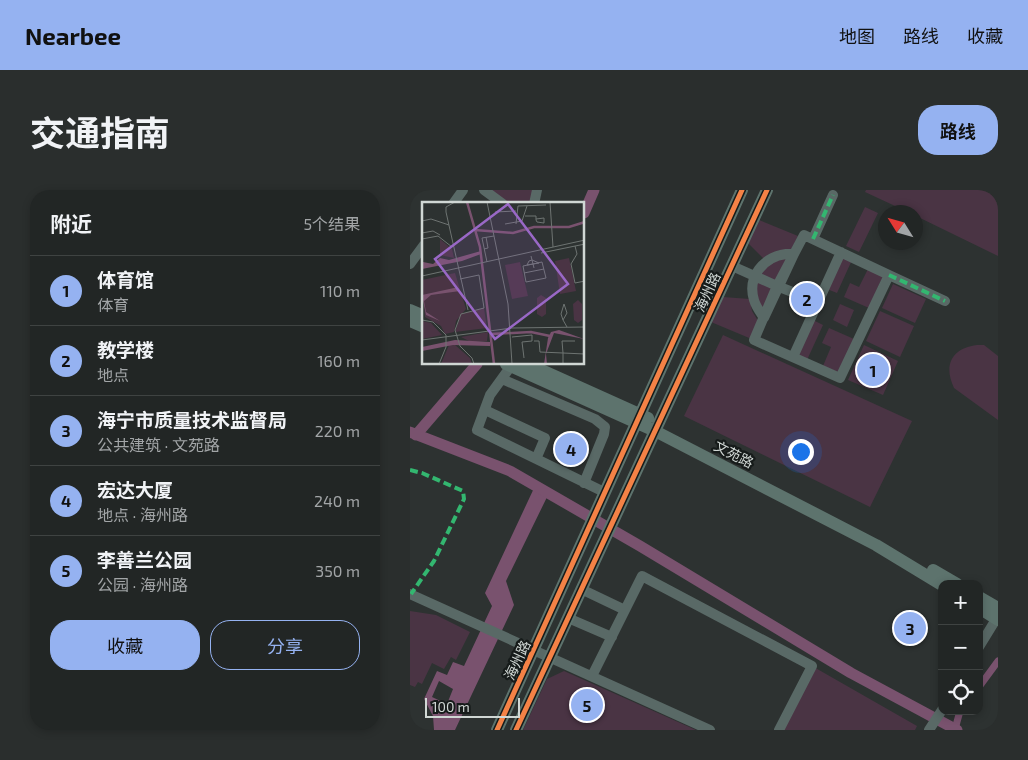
<!DOCTYPE html>
<html lang="zh">
<meta charset="utf-8">
<style>
body{margin:0;font-family:"Exo 2","Noto Sans SC",sans-serif;background:#2a2e2d;color:#f1f3f6}
.controls{position:absolute;right:15px;bottom:15px;display:grid;overflow:hidden;border-radius:10px;box-shadow:0 2px 8px #0003}
.controls button{width:45px;height:45px;display:grid;place-items:center;padding:0;border:0;border-bottom:1px solid #3f4342;background:#222625;color:#f1f3f6;font:25px sans-serif}
.compass{position:absolute;left:468px;top:15px;width:45px;height:45px;border-radius:50%;background:#222625;box-shadow:0 2px 8px #0003;rotate:307deg}
.scale{position:absolute;left:15px;bottom:12px;width:95px;box-sizing:border-box;padding-left:5px;border:2px solid #d0d7d4;border-top:0;font-size:14px;line-height:18px;white-space:nowrap;color:#d0d7d4;-webkit-text-stroke:4px #161b1a;paint-order:stroke}
.you{position:absolute;left:390px;top:261px;width:18px;height:18px;margin:-12px;border:4px solid #fff;border-radius:50%;background:#1a73e8;box-shadow:0 0 0 8px #1a73e833}
.badge{display:grid;place-items:center;width:32px;height:32px;border-radius:50%;background:#95b2f1;color:#111;font-size:16px;font-weight:700}
.pin{position:absolute;translate:-50% -50%;border:2px solid #fff;box-shadow:0 1px 5px #0006}
.list{margin:0;padding:0;list-style:none}
h2{display:flex;justify-content:space-between;align-items:center;height:65px;margin:0;padding:0 20px;font-size:21px}
h2 small{font-size:16px;font-weight:400;color:#a2a5a7}
.list li{display:grid;grid-template-columns:32px 1fr auto;gap:15px;align-items:center;box-sizing:border-box;height:70px;padding:0 20px;border-top:1px solid #3f4342}
.list b{display:block;font-size:19px;white-space:nowrap}
.list p{margin:0;font-size:16px;white-space:nowrap;color:#a2a5a7}
.list em{font-size:16px;font-style:normal;color:#a2a5a7}
.actions{display:flex;gap:10px;padding:15px 20px}
.actions a{flex:1;padding:11px 0;border:1px solid #95b2f1;border-radius:20px;text-align:center;font-size:18px;color:#95b2f1}
.actions .main{background:#95b2f1;color:#111}
.icon{flex:none;width:28px;height:28px;fill:none;stroke:currentColor;stroke-width:2;stroke-linecap:round;stroke-linejoin:round}
.map{position:relative;flex:none;width:588px;height:540px;overflow:hidden;border-radius:20px}
header{display:flex;align-items:center;gap:30px;box-sizing:border-box;height:70px;padding:0 25px;background:#95b2f1;color:#111}
header strong{font-size:24px}
nav{display:flex;gap:28px;margin-inline-start:auto;font-size:18px}
.intro{display:flex;align-items:center;justify-content:space-between;box-sizing:border-box;height:120px;padding:0 30px}
h1{margin:0;font-size:35px}
.button{padding:12px 22px;border-radius:20px;background:#95b2f1;color:#111;font-size:18px;font-weight:700}
main{display:flex;gap:30px;padding:0 30px}
aside{flex:1;background:#222625;border-radius:20px;box-shadow:0 2px 8px #0003}
.map>svg:first-child{display:block}
.green{fill:#4a3444}
.water{fill:#79526e;fill-rule:evenodd}
.lines{fill:none;stroke-linecap:round;stroke-linejoin:round}
.canal{stroke:#79526e;stroke-width:7}
.river{stroke:#79526e;stroke-width:11}
.minor{stroke:#596966;stroke-width:10}
.major{stroke:#5d736d;stroke-width:12}
.quiet{stroke:#33b770;stroke-width:4;stroke-dasharray:8 4;stroke-linecap:butt}
.cycleway-casing{stroke:#161b1a;stroke-width:8}
.cycleway{stroke:#f48246;stroke-width:5}
.labels{text-anchor:middle;dominant-baseline:central;stroke-width:4.5;stroke-linejoin:round;paint-order:stroke}
.street-label{font-size:14px;fill:#d0d7d4;stroke:#161b1a}
.inset-river{fill:none;stroke:#79526e;stroke-width:2.5}
.inset-road{fill:none;stroke:#6e7472;stroke-width:1}
.view{fill:#9968c6;fill-opacity:0.15;stroke:#9968c6;stroke-width:2.5}
.inset-edge{fill:none;stroke:#d0d7d4;stroke-width:2.5}
</style>
<header>
<strong>Nearbee</strong>
<nav><a>地图</a><a>路线</a><a>收藏</a></nav>
</header>
<div class="intro"><h1>交通指南</h1><a class="button">路线</a></div>
<main>
<aside>
<h2>附近<small>5个结果</small></h2>
<ul class="list">
<li><span class="badge">1</span><div><b>体育馆</b><p>体育</p></div><em>110 m</em></li>
<li><span class="badge">2</span><div><b>教学楼</b><p>地点</p></div><em>160 m</em></li>
<li><span class="badge">3</span><div><b>海宁市质量技术监督局</b><p>公共建筑 · 文苑路</p></div><em>220 m</em></li>
<li><span class="badge">4</span><div><b>宏达大厦</b><p>地点 · 海州路</p></div><em>240 m</em></li>
<li><span class="badge">5</span><div><b>李善兰公园</b><p>公园 · 海州路</p></div><em>350 m</em></li>
</ul>
<div class="actions"><a class="main">收藏</a><a>分享</a></div>
</aside>
<div class="map">
<svg width="588" height="540" viewBox="0 0 588 540">
<rect width="100%" height="100%" fill="#2d3231"/>
<path class="green" d="M 81,0 L 123,0 L 120,14 L 100,14 Z
M 456,0 L 588,0 L 588,66 L 506,26 L 506,22 L 498,22 L 455,2 Z
M 455,17 L 468,23 L 449,62 L 436,56 Z
M 349,30 L 388,46 L 381,60 L 368,61 L 354,69 L 338,53 Z
M 384,64 L 354,128 L 346,116 L 347,82 L 350,77 Z
M 432,66 L 442,70 L 427,103 L 417,99 Z
M 458,79 L 473,86 L 459,118 L 434,107 L 440,93 L 449,97 Z
M 483,94 L 516,109 L 505,133 L 472,118 Z
M 313,107 L 340,109 L 342,121 L 350,134 L 344,150 L 301,132 Z
M 430,114 L 444,120 L 437,137 L 423,130 Z
M 470,121 L 504,136 L 490,167 L 456,151 Z
M 403,130 L 413,135 L 397,170 L 388,166 Z
M 419,138 L 444,149 L 428,182 L 413,176 L 421,157 L 412,153 Z
M 313,145 L 502,231 L 460,317 L 274,226 Z
M 454,155 L 488,171 L 473,205 L 438,190 Z
M 567,155 L 574,155 L 588,166 L 588,230 L 544,198 C 533,175 542,158 567,155 Z
M 0,421 L 26,425 L 60,442 L 46,470 L 41,467 L 34,479 L 22,473 L 12,494 L 8,492 L 5,497 L 0,495 Z
M 402,476 L 507,536 L 505,540 L 369,540 Z
M 154,481 L 286,540 L 113,540 L 137,489 Z"/>
<path class="water" d="M 125,296 L 139,303 L 96,391 L 104,415 L 45,540 L 24,540 L 23,526 L 14,509 L 27,481 L 37,485 L 43,472 L 54,476 L 82,416 L 75,403 ZM 29,491 L 43,499 L 37,514 L 22,507 Z"/>
<g class="lines">
<path class="canal" d="M 569,497 L 588,471
M 545,539 L 550,521"/>
<path class="river" d="M 174,23 L 184,0
M 0,242 L 100,281 L 230,356 L 441,483 L 547,540
M 6,245 L 67,174"/>
<path class="minor" d="M 74,0 L 93,14
M 43,14 L 53,0
M 124,14 L 127,0
M 403,49 L 423,5
M 376,64 L 384,64 L 354,128 C 350,122 346,117 344,110 C 337,87 353,67 376,64 Z
M 0,74 L 14,55
M 322,76 L 367,96 L 344,150 L 430,188 L 479,85 L 394,45 L 367,96 L 390,105
M 479,85 L 535,111
M 383,167 L 431,62
M 101,176 L 80,205 L 67,240 L 194,302
M 92,189 L 185,229 L 195,237 L 194,244 L 174,293
M 75,220 L 135,248 L 126,269
M 171,399 L 215,420
M 0,404 L 300,540
M 158,428 L 202,447
M 569,457 L 588,426
M 182,486 L 232,386 L 402,476 L 369,540
M 519,540 L 532,520"/>
<path class="major" d="M 0,120 L 14,126
M 0,131 L 14,137
M 96,174 L 245,241 L 466,355 L 532,395
M 118,174 L 238,228
M 523,380 L 547,394
M 569,407 L 588,418
M 569,418 L 588,430
M 87,540 L 332,0
M 106,540 L 357,0"/>
<path class="quiet" d="M 403,49 L 423,5
M 479,85 L 535,111
M 0,280 L 12,283 L 53,301 L 54,309 L 24,371 L 1,404"/>
<g class="cycleway-casing">
<path id="cycleway" d="M 87,540 L 332,0
M 106,540 L 357,0"/>
</g>
<use href="#cycleway" class="cycleway"/>
</g>
<g class="labels">
<g class="street-label">
<text transform="translate(297 102) rotate(-65)">海州路</text>
<text transform="translate(324 264) rotate(27)">文苑路</text>
<text transform="translate(107 470) rotate(-65)">海州路</text>
</g>
</g>
<g transform="translate(12 12)">
<rect width="162" height="162" fill="#2d3231"/>
<path d="M 18,37 L 30,47 L 32,56 L 18,53 ZM 147,56 L 154,89 L 138,92 L 133,59 ZM 98,60 L 106,94 L 90,97 L 83,63 ZM 33,71 L 44,107 L 34,119 L 32,130 L 23,132 L 19,124 L 3,115 L 0,78 ZM 119,93 L 124,96 L 124,112 L 120,115 L 115,112 L 115,96 ZM 156,98 L 160,102 L 160,118 L 156,121 L 152,118 L 151,102 ZM 62,106 L 65,126 L 33,130 L 39,112 ZM 0,119 L 9,121 L 20,133 L 0,137 ZM 66,130 L 65,139 L 49,140 L 39,135 ZM 27,143 L 33,143 L 48,156 L 50,162 L 19,162 Z" fill="#4a3444"/>
<path d="M 59,49 L 59,52 L 40,59 L 0,67 L 1,60 L 11,62 L 18,56 L 27,58 ZM 32,86 L 36,86 L 38,89 L 9,93 L 2,99 L 4,110 L 18,119 L 4,113 L 0,93 ZM 137,128 L 162,137 L 132,131 L 124,152 L 125,162 L 122,162 L 126,136 L 129,130 ZM 33,138 L 68,140 L 68,144 L 31,143 L 0,149 L 0,145 Z" fill="#79526e"/>
<path class="inset-river" d="M 45,0 L 58,45 L 72,162M 53,28 L 91,31 L 112,25 L 147,25 L 163,20M 69,132 L 109,130 L 128,134"/>
<path class="inset-road" d="M 33,0 L 24,5 L 24,10 L 46,108M 65,0 L 86,102 L 90,162M 128,0 L 131,45M 73,10 L 94,9M 103,14 L 114,14 L 114,18 L 115,20 L 122,21 L 122,16 L 114,17M 0,19 L 9,17 L 27,23M 83,22 L 100,19 L 105,4M 94,22 L 96,4 L 124,3M 0,31 L 11,29 L 18,33M 0,37 L 16,34 L 30,45M 153,44 L 155,52 L 149,62 L 153,81 L 163,79M 62,47 L 66,46 L 64,35M 119,51 L 163,42M 109,54 L 111,62 L 101,64 L 104,80 L 124,76 L 120,60 L 111,62 L 112,66M 110,58 L 117,61 L 105,63 L 107,59 ZM 65,60 L 60,36 L 72,34M 102,71 L 122,67M 0,74 L 163,38M 38,77 L 57,73 L 62,106 L 39,112 L 33,128 L 38,144 L 50,156 L 52,162M 0,118 L 11,120 L 24,133 L 24,145 L 17,162M 141,118 L 145,111 L 142,102 L 139,112 L 141,118 L 145,125M 90,135 L 110,133 L 110,139 L 100,140 L 102,156M 0,138 L 90,126 L 163,125M 112,139 L 117,139 L 118,150 L 141,151 L 140,139 L 153,139M 141,162 L 141,151 L 163,152"/>
<path class="view" d="M 86,2 L 146,82 L 73,137 L 13,57 Z"/>
<rect width="162" height="162" class="inset-edge"/>
</g>
</svg>
<div class="controls">
<button>+</button>
<button>−</button>
<button><svg class="icon" aria-label="locate" viewBox="0 0 24 24"><circle cx="12" cy="12" r="6"/><path d="M12 2v4M12 18v4M2 12h4M18 12h4"/></svg></button>
</div>
<svg class="compass" viewBox="-18 -18 36 36"><path d="M0-13l5 13h-10z" fill="#e53935"/><path d="M0 13l5-13h-10z" fill="#a2a5a7"/></svg>
<div class="scale">100 m</div>
<div class="you"></div>
<div class="pin badge" style="left:463px;top:180px">1</div>
<div class="pin badge" style="left:397px;top:109px">2</div>
<div class="pin badge" style="left:500px;top:438px">3</div>
<div class="pin badge" style="left:161px;top:259px">4</div>
<div class="pin badge" style="left:177px;top:515px">5</div>
</div>
</main>
